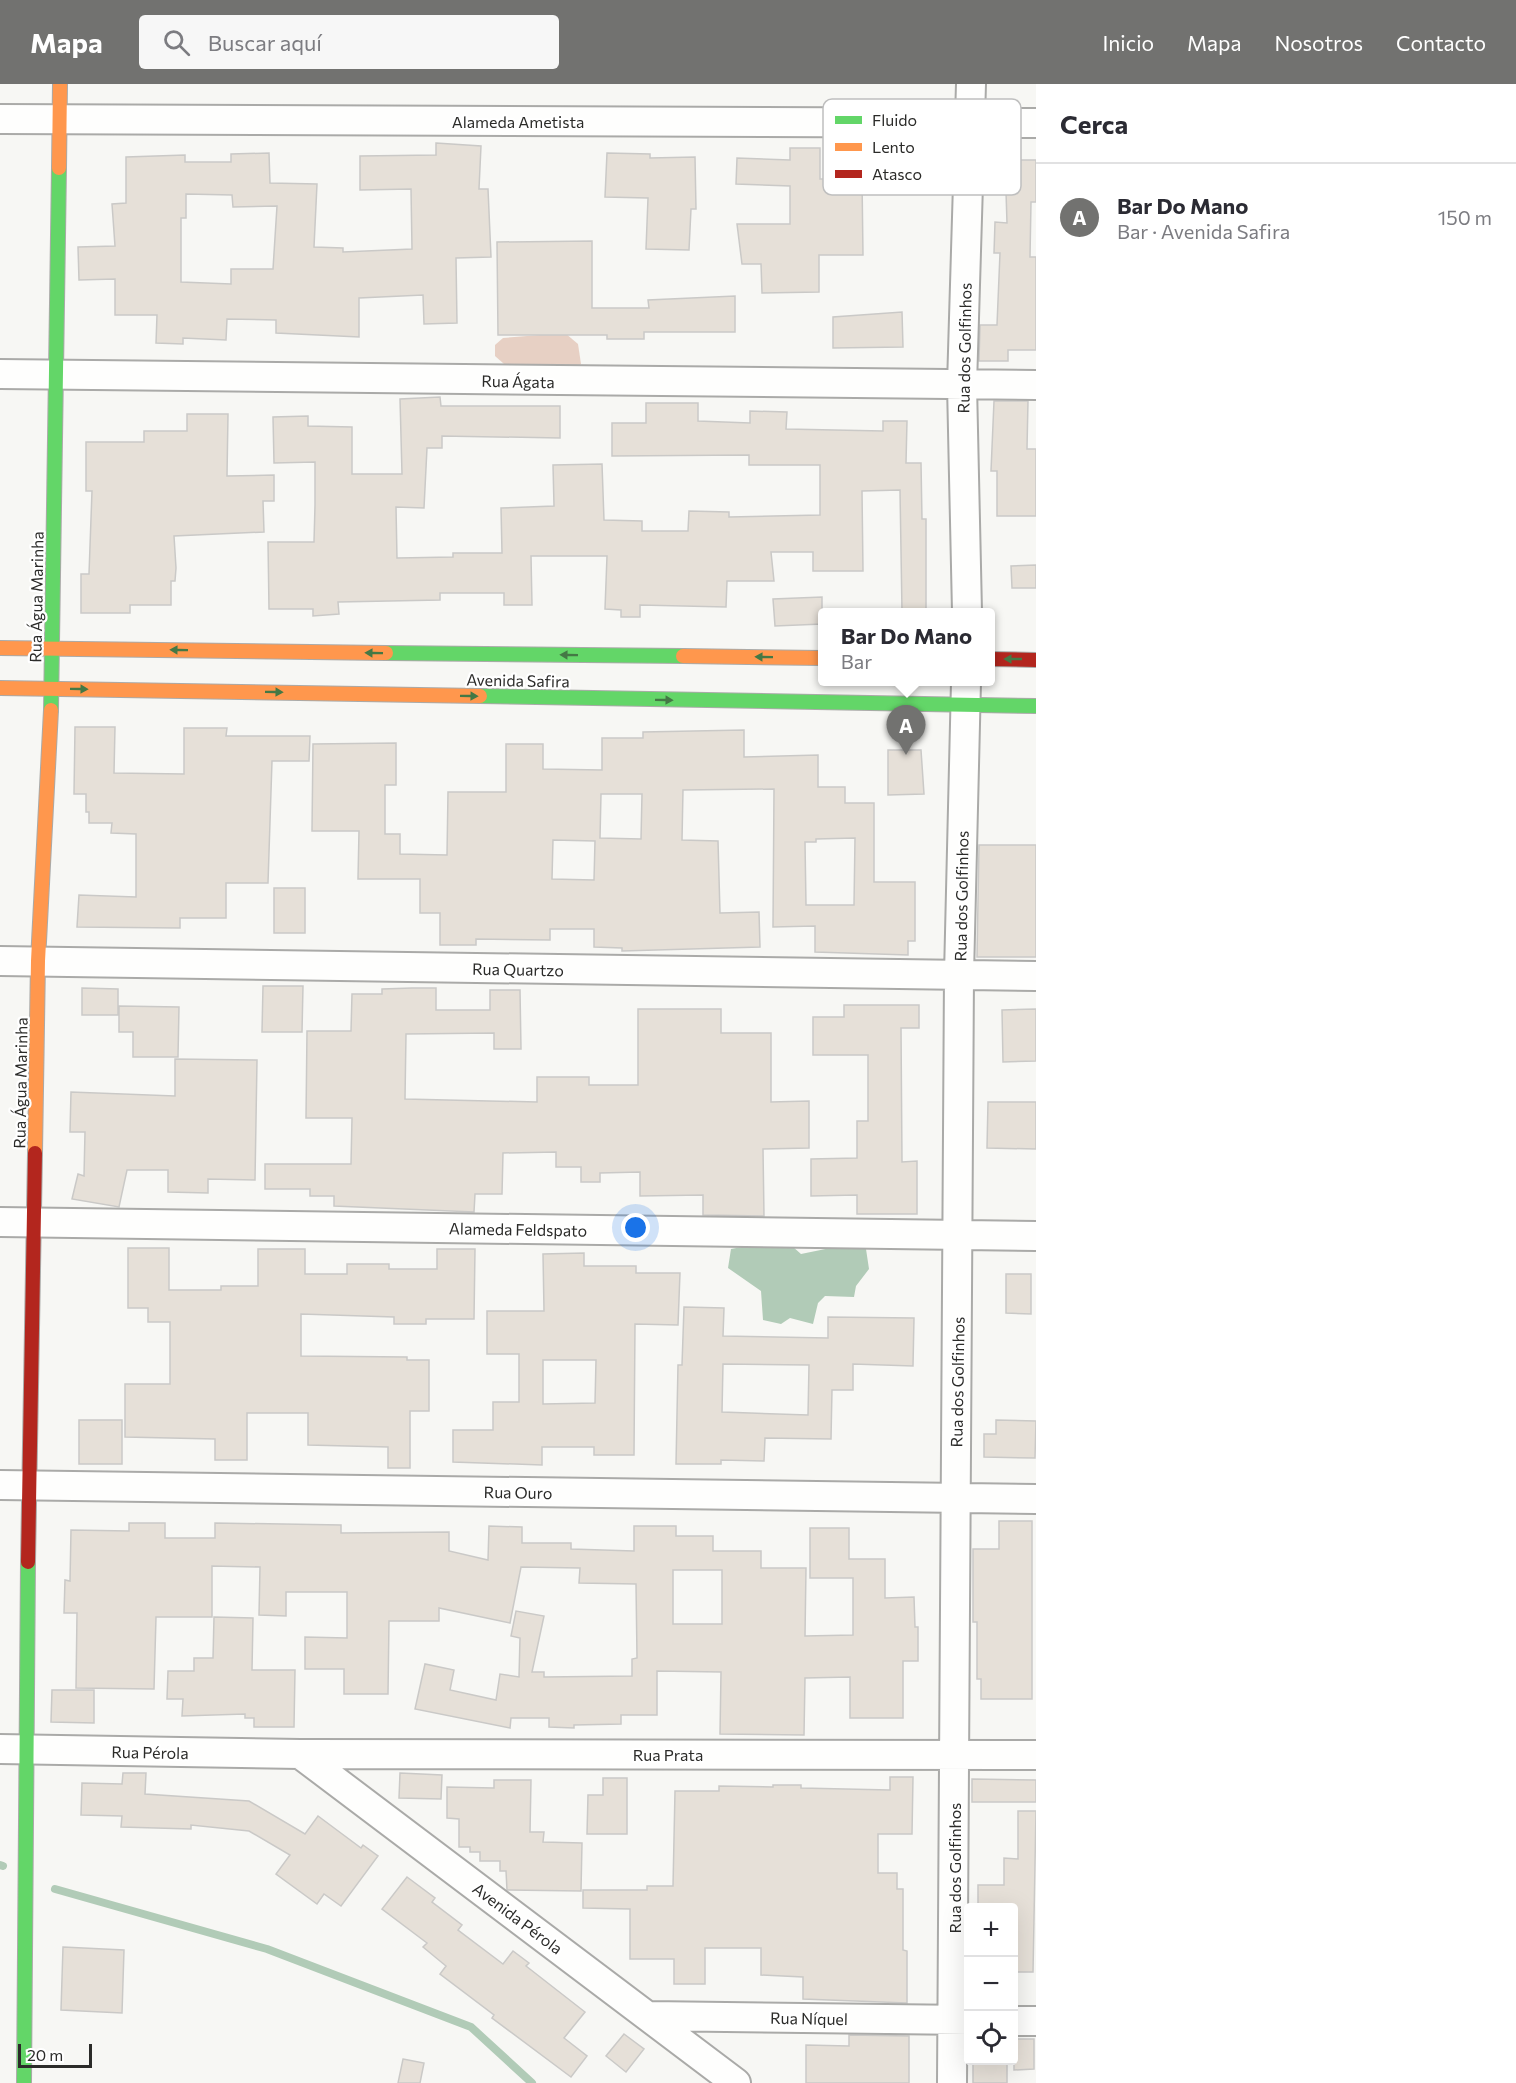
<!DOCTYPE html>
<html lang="es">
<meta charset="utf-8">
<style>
body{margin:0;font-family:Commissioner,sans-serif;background:#f7f7f7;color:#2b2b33}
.controls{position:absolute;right:18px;bottom:18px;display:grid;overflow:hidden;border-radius:6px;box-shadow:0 6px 24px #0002}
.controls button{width:54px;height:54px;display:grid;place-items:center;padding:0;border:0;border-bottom:2px solid #e1e1e2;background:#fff;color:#2b2b33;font:30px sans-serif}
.scale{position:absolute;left:18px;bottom:15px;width:74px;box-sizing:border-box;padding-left:6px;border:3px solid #2b2b29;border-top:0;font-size:16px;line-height:21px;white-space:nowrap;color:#2b2b29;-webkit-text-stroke:4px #fff;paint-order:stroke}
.you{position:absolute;left:636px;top:1144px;width:21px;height:21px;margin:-15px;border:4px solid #fff;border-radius:50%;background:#1a73e8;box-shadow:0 0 0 9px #1a73e833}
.badge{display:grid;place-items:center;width:39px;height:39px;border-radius:50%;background:#727270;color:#fff;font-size:20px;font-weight:700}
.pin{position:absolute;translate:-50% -50px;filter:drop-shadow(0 2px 3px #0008)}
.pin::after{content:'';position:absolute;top:32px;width:21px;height:18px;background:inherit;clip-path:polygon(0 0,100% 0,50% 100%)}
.popup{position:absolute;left:818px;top:524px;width:177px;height:78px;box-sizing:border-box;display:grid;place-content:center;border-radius:6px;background:#fff;filter:drop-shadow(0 2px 4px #0005);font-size:20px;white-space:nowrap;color:#7c7c81}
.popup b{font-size:22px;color:#2b2b33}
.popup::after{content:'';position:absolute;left:50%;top:100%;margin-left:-12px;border:12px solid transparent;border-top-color:#fff}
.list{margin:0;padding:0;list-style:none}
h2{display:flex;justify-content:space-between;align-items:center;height:78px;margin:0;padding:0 24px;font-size:26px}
h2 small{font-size:20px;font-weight:400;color:#7c7c81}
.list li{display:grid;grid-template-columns:39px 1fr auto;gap:18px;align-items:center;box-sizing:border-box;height:108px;padding:0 24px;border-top:2px solid #e1e1e2}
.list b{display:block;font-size:22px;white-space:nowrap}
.list p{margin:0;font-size:20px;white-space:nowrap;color:#7c7c81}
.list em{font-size:20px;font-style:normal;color:#7c7c81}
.icon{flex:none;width:33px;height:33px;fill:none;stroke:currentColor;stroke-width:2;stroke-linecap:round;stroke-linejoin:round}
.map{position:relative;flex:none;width:1036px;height:1999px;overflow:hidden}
header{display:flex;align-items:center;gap:36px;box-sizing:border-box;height:84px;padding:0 30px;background:#727270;color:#fff}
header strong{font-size:28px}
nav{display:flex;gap:33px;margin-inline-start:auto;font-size:21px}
.search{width:420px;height:54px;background:#f7f7f7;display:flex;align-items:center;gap:15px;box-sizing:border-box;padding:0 21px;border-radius:6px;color:#7c7c81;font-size:22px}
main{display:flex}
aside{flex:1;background:#fff}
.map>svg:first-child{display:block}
.forest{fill:#e7d0c4}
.water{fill:#b1cbb7}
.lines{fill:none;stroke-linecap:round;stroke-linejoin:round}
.stream{stroke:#b1cbb7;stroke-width:8}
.building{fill:#e6e0d8;stroke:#cac9c7;stroke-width:1.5;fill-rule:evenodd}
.street-casing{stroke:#aaaaa8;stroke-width:32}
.fast-casing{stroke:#aaaaa8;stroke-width:16}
.slow-casing{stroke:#aaaaa8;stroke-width:16}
.jam-casing{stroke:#aaaaa8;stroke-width:16}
.street{stroke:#fefefd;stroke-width:28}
.fast{stroke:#63d668;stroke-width:14}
.slow{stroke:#ff974d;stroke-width:14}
.jam{stroke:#b3261e;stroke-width:14}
.oneway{fill:#447845}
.labels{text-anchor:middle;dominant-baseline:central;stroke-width:4.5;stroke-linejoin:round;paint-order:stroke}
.street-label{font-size:16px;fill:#2b2b29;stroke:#fff}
.key{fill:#fff;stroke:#bfbfbf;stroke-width:1.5}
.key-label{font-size:16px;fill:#2b2b29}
</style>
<header>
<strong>Mapa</strong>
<div class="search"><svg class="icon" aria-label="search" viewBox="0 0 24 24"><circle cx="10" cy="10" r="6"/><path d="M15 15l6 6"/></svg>Buscar aquí</div>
<nav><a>Inicio</a><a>Mapa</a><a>Nosotros</a><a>Contacto</a></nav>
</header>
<main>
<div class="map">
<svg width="1036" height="1999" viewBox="0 0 1036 1999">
<rect width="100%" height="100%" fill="#f7f7f4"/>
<path class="forest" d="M 565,249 L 578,260 L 581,280 L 562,292 L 519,293 L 495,272 L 495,261 L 503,254 Z"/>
<path class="water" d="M 784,1155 L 801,1170 L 845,1161 L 866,1165 L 869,1185 L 856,1202 L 854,1213 L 825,1212 L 818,1219 L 813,1240 L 790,1234 L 781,1240 L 763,1236 L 761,1207 L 728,1184 L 731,1165 Z"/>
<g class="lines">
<path class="stream" d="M 0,1781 L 3,1782
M 55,1805 L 267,1865 L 471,1943 L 532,1999"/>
</g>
<path class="building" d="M 436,59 L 481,62 L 479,105 L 488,105 L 491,173 L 456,174 L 457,239 L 424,240 L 423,211 L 359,214 L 359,253 L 276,249 L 276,236 L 227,235 L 226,256 L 183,254 L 183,260 L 156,259 L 157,231 L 115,231 L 115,195 L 79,196 L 78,163 L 115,162 L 112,120 L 126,119 L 126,73 L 185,71 L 185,78 L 231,78 L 231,70 L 269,69 L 270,99 L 317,100 L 314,163 L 343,164 L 343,168 L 412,165 L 411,105 L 360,106 L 360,72 L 436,71 ZM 186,110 L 232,111 L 233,123 L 277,122 L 273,185 L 231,185 L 231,200 L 181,198 L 181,134 L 186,134 Z
M 790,64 L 820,64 L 820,95 L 862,95 L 863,171 L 819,171 L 819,208 L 762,209 L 761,180 L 742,180 L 737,140 L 790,140 L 790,102 L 736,100 L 737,74 L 790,76 Z
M 607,69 L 650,70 L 650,74 L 695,73 L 696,125 L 691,125 L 689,166 L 646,165 L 648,114 L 605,113 Z
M 1005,76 L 1036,76 L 1036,118 L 1031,118 L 1030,173 L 1036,173 L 1036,266 L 1008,266 L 1008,277 L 979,277 L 980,241 L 997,241 L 1000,169 L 994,169 L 995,138 L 1007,139 Z
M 592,157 L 592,224 L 649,224 L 648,216 L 735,212 L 735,248 L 644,248 L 644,255 L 607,255 L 607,251 L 498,251 L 497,158 Z
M 902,228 L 903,263 L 833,264 L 833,233 Z
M 440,313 L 441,322 L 560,322 L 560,354 L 442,352 L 442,364 L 427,364 L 424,424 L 396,423 L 397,474 L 453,473 L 453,469 L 502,469 L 501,424 L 554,422 L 553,381 L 602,380 L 604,436 L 642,437 L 642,447 L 688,447 L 689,427 L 729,428 L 729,433 L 820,431 L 820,381 L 749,381 L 749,371 L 612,372 L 612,339 L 646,339 L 646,319 L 698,319 L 698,337 L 750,339 L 750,327 L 787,328 L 786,345 L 883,347 L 883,337 L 907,337 L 906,379 L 921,379 L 922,435 L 926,435 L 926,528 L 902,528 L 900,406 L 862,407 L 863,487 L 813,487 L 813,468 L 771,468 L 774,497 L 727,497 L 726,523 L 640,521 L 640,533 L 621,533 L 621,526 L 605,525 L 607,472 L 531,472 L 532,521 L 504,521 L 504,509 L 440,509 L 440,516 L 338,518 L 339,530 L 313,532 L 313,525 L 269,525 L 268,458 L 314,458 L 315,421 L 315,378 L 274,379 L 273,333 L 308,332 L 308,342 L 352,343 L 352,390 L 402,390 L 400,315 Z
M 994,317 L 1028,317 L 1027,365 L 1036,365 L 1036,432 L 997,432 L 997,387 L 991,387 Z
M 187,330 L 228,330 L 227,392 L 274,391 L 274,417 L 263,417 L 264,448 L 174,452 L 176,484 L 175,497 L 171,497 L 171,521 L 130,521 L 130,529 L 81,529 L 81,490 L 89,490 L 92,407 L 86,407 L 86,358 L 144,358 L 144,347 L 187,347 Z
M 1036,481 L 1036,504 L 1012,504 L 1011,482 Z
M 822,513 L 822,540 L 775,542 L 773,515 Z
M 75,643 L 115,643 L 114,689 L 184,690 L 184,644 L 227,644 L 226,652 L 310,652 L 309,677 L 272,677 L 268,799 L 226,799 L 226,834 L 180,834 L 180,844 L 77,843 L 79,811 L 136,813 L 136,750 L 111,749 L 112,739 L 89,739 L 89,728 L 86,728 L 86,710 L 74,710 Z
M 744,646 L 744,673 L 818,671 L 818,703 L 845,703 L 845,719 L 874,719 L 874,798 L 915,798 L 915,857 L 908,857 L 908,871 L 815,868 L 815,842 L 773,843 L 774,705 L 683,706 L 682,756 L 718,757 L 720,829 L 759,828 L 760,863 L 622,867 L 622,864 L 594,863 L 594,845 L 550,845 L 550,856 L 476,855 L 476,861 L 440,861 L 440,829 L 420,829 L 420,795 L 358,795 L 359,747 L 312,747 L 313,660 L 396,659 L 396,701 L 385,701 L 385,750 L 400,750 L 400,770 L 447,771 L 448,708 L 506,708 L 506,660 L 543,660 L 543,685 L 602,686 L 602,654 L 643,654 L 643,648 ZM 601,710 L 642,710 L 641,755 L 600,754 ZM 855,754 L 854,821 L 806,821 L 805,758 L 816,758 L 816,755 ZM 553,756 L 595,757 L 594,796 L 552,795 Z
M 888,666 L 921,666 L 924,710 L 888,711 Z
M 979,761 L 1036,761 L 1036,873 L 977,873 Z
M 274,804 L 305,804 L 305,849 L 274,849 Z
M 263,902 L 303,902 L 302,948 L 262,948 Z
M 82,904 L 118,905 L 118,931 L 82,931 Z
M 412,904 L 436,904 L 436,926 L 490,926 L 490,906 L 520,906 L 521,965 L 494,965 L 494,949 L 406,950 L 405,1015 L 537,1018 L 537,993 L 589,993 L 589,1001 L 638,1001 L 638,925 L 721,925 L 721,949 L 771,949 L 771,1018 L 809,1017 L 809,1064 L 763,1065 L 764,1132 L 703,1131 L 703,1111 L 640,1112 L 640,1088 L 600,1089 L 600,1098 L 581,1098 L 581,1083 L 556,1083 L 556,1068 L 503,1069 L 502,1110 L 475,1110 L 474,1128 L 334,1122 L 334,1112 L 310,1112 L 310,1105 L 265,1105 L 265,1080 L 351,1080 L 352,1034 L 306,1034 L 307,947 L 351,947 L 352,910 L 382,910 L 382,905 Z
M 844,921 L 919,921 L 919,944 L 901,944 L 902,1078 L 917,1077 L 917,1130 L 857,1130 L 857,1111 L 811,1112 L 811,1075 L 857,1074 L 857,1037 L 868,1037 L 868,971 L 813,971 L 813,933 L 844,933 Z
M 119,922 L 179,923 L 178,973 L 133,973 L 133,948 L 119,948 Z
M 1036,925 L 1036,977 L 1003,978 L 1002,926 Z
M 175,975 L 257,976 L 255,1096 L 208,1095 L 208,1109 L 168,1108 L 168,1086 L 127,1086 L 119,1123 L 72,1115 L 78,1090 L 84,1092 L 85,1048 L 70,1048 L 71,1008 L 175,1012 Z
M 988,1018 L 1036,1018 L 1036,1065 L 987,1064 Z
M 128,1164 L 169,1164 L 169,1206 L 221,1206 L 221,1202 L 258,1202 L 258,1165 L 305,1165 L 305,1190 L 347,1190 L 347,1180 L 389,1180 L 389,1185 L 437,1185 L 437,1165 L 475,1165 L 474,1235 L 426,1235 L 426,1240 L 394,1240 L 394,1233 L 301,1230 L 301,1272 L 407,1273 L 407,1276 L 429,1276 L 429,1327 L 410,1327 L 410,1384 L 388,1384 L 388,1363 L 308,1361 L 308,1329 L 247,1329 L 247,1376 L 215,1376 L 215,1355 L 125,1353 L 125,1300 L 170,1300 L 170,1238 L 148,1238 L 148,1224 L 128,1224 Z
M 584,1169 L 584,1182 L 636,1182 L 636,1189 L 680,1189 L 678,1241 L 635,1240 L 634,1371 L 594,1371 L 594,1363 L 542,1363 L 542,1381 L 453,1378 L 453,1346 L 493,1346 L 493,1318 L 519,1318 L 519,1270 L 487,1270 L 487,1227 L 544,1227 L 543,1170 ZM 543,1276 L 596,1276 L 595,1319 L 543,1320 Z
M 1006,1190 L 1031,1190 L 1031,1230 L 1006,1229 Z
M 684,1223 L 724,1224 L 723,1252 L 828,1254 L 828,1233 L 914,1234 L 913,1282 L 853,1280 L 853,1306 L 832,1306 L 831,1355 L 765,1354 L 764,1377 L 721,1376 L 721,1380 L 676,1380 L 678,1281 L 682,1281 ZM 723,1280 L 809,1281 L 808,1331 L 722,1328 Z
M 79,1336 L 122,1336 L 122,1380 L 79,1380 Z
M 996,1336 L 1036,1337 L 1035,1374 L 984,1373 L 984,1350 L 996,1350 Z
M 999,1437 L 1032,1437 L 1032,1615 L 981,1615 L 981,1595 L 977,1595 L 977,1538 L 973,1538 L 973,1465 L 999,1465 Z
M 129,1439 L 165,1439 L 165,1454 L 215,1454 L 215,1439 L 341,1441 L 341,1449 L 449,1448 L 449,1467 L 488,1476 L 489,1442 L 522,1443 L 522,1459 L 571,1459 L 571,1465 L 634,1467 L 634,1442 L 676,1442 L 676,1452 L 713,1452 L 713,1467 L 761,1467 L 761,1484 L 806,1484 L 805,1552 L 853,1551 L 853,1494 L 810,1494 L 810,1444 L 849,1444 L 849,1475 L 885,1475 L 885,1514 L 914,1513 L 915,1543 L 918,1543 L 918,1577 L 903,1577 L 903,1634 L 850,1634 L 850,1593 L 805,1594 L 804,1651 L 720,1650 L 721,1588 L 657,1587 L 657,1631 L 621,1631 L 621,1640 L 574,1641 L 574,1644 L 549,1643 L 549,1634 L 511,1634 L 510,1644 L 415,1625 L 425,1580 L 454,1586 L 450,1606 L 496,1616 L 500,1590 L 519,1593 L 520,1554 L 511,1552 L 516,1527 L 544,1532 L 532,1588 L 544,1588 L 544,1593 L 632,1592 L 632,1575 L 637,1574 L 636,1500 L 579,1499 L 580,1484 L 521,1483 L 510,1539 L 439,1524 L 439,1537 L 389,1537 L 388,1610 L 344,1610 L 344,1585 L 305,1585 L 305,1553 L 347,1554 L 347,1508 L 286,1508 L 286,1532 L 259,1531 L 260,1483 L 212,1482 L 212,1533 L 156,1533 L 154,1605 L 76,1604 L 77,1529 L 64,1529 L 65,1496 L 70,1497 L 71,1446 L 129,1447 ZM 673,1486 L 722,1486 L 722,1540 L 673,1540 Z
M 214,1533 L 253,1534 L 252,1586 L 295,1586 L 294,1643 L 254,1643 L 254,1634 L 245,1634 L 245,1630 L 182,1632 L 183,1615 L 167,1615 L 168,1587 L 194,1587 L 194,1574 L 213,1574 Z
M 52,1606 L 94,1606 L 94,1639 L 51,1638 Z
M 123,1689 L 146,1689 L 145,1710 L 249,1717 L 305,1750 L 318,1732 L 361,1764 L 363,1761 L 378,1772 L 341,1822 L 324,1810 L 317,1820 L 276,1790 L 290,1771 L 249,1747 L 191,1741 L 191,1745 L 121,1743 L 122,1732 L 81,1731 L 82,1699 L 122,1700 Z
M 400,1689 L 442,1691 L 441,1715 L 399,1714 Z
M 890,1693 L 913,1693 L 912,1750 L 878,1750 L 878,1789 L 897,1789 L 897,1805 L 903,1805 L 903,1866 L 907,1867 L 907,1919 L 803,1915 L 803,1893 L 761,1891 L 761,1864 L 705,1864 L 705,1900 L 674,1900 L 674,1875 L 630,1875 L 630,1825 L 583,1824 L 583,1806 L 647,1806 L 647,1802 L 673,1802 L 675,1707 L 719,1707 L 719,1702 L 773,1703 L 773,1701 L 801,1701 L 801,1704 L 890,1706 Z
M 603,1694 L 627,1694 L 627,1750 L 587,1750 L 588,1711 L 603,1711 Z
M 972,1695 L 1036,1696 L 1036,1718 L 972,1718 Z
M 494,1696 L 531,1696 L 530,1748 L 544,1748 L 543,1758 L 582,1759 L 581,1807 L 507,1806 L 506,1787 L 500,1787 L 500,1777 L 480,1777 L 480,1768 L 470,1768 L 470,1763 L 459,1763 L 459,1735 L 447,1734 L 447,1703 L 494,1704 Z
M 1018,1727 L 1036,1727 L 1033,1888 L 1014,1888 L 1014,1824 L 978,1824 L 978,1801 L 1004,1801 L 1004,1774 L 1018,1775 Z
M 407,1793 L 435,1814 L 432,1818 L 462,1841 L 458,1846 L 503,1880 L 513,1867 L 529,1879 L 526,1882 L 585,1928 L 564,1954 L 587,1972 L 571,1993 L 492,1934 L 494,1931 L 440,1890 L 446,1882 L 423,1863 L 427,1859 L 382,1825 Z
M 63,1863 L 124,1866 L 122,1929 L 61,1926 Z
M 624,1950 L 644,1965 L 626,1988 L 606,1972 Z
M 849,1951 L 909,1952 L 909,1999 L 806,1999 L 806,1961 L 849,1962 Z
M 1014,1955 L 1034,1955 L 1034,1985 L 1014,1986 Z
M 403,1975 L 424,1979 L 420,1999 L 398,1999 Z
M 973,1977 L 1007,1977 L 1007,1999 L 973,1999 Z"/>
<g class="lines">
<g class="street-casing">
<path id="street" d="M 0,35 L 1036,39
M 0,290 L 1036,301
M 967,528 L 962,301 L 971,0
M 0,877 L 1036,892
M 0,1138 L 1036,1152
M 0,1401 L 1036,1415
M 0,1665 L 300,1670 L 1036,1671
M 300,1670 L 736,1999
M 649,1932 L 968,1936
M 1014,1937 L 1036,1937
M 952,1999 L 959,891 L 966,598"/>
</g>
<g class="fast-casing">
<path id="fast" d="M 386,569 L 683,572
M 480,612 L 1036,622
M 51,626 L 59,84
M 24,1999 L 28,1478"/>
</g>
<g class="slow-casing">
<path id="slow" d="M 59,84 L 60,0
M 0,564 L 386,569
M 683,572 L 822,574
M 0,604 L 480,612
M 35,1069 L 38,877 L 51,626"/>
</g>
<g class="jam-casing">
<path id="jam" d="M 990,575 L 1036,576
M 28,1478 L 35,1069"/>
</g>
<use href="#street" class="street"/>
<use href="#fast" class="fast"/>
<use href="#slow" class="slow"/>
<use href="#jam" class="jam"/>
</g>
<defs><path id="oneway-solid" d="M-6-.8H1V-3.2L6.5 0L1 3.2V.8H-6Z" transform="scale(1.5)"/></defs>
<g class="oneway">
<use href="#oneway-solid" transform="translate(179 566) rotate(-179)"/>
<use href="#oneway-solid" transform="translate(374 569) rotate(-179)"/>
<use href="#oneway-solid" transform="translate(569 571) rotate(-179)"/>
<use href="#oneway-solid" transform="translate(764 573) rotate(-179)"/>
<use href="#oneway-solid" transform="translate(1013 575) rotate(-180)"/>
<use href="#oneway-solid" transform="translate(79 605) rotate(1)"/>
<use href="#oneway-solid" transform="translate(274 608) rotate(1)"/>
<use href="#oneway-solid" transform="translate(469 612) rotate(1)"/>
<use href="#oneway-solid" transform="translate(664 616) rotate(1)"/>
</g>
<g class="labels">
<g class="street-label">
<text x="518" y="37">Alameda Ametista</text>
<text transform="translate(964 264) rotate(-89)">Rua dos Golfinhos</text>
<text transform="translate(518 297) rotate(1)">Rua Ágata</text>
<text transform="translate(36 513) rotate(-89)">Rua Água Marinha</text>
<text transform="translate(518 596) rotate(1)">Avenida Safira</text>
<text transform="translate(961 812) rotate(-89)">Rua dos Golfinhos</text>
<text transform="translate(518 885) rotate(1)">Rua Quartzo</text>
<text transform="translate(20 999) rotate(-89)">Rua Água Marinha</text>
<text transform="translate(518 1145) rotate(1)">Alameda Feldspato</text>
<text transform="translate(957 1298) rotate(-89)">Rua dos Golfinhos</text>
<text transform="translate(518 1408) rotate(1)">Rua Ouro</text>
<text transform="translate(150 1668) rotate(1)">Rua Pérola</text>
<text x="668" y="1670">Rua Prata</text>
<text transform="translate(954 1784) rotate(-90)">Rua dos Golfinhos</text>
<text transform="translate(518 1834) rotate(37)">Avenida Pérola</text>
<text transform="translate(809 1934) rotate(1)">Rua Níquel</text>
</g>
</g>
<rect x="823" y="15" width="198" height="96" rx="9" class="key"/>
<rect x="835" y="32" width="27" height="8" fill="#63d668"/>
<rect x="835" y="59" width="27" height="8" fill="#ff974d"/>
<rect x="835" y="86" width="27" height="8" fill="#b3261e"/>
<g class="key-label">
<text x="872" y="42">Fluido</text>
<text x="872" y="69">Lento</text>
<text x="872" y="96">Atasco</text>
</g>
</svg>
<div class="controls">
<button>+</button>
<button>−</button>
<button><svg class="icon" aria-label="locate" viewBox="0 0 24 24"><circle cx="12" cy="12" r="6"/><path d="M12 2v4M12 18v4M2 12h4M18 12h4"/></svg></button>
</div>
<div class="scale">20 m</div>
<div class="you"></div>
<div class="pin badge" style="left:906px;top:671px">A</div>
<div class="popup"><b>Bar Do Mano</b>Bar</div>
</div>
<aside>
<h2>Cerca<small></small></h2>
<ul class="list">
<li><span class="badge">A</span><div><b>Bar Do Mano</b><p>Bar · Avenida Safira</p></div><em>150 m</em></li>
</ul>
</aside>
</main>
